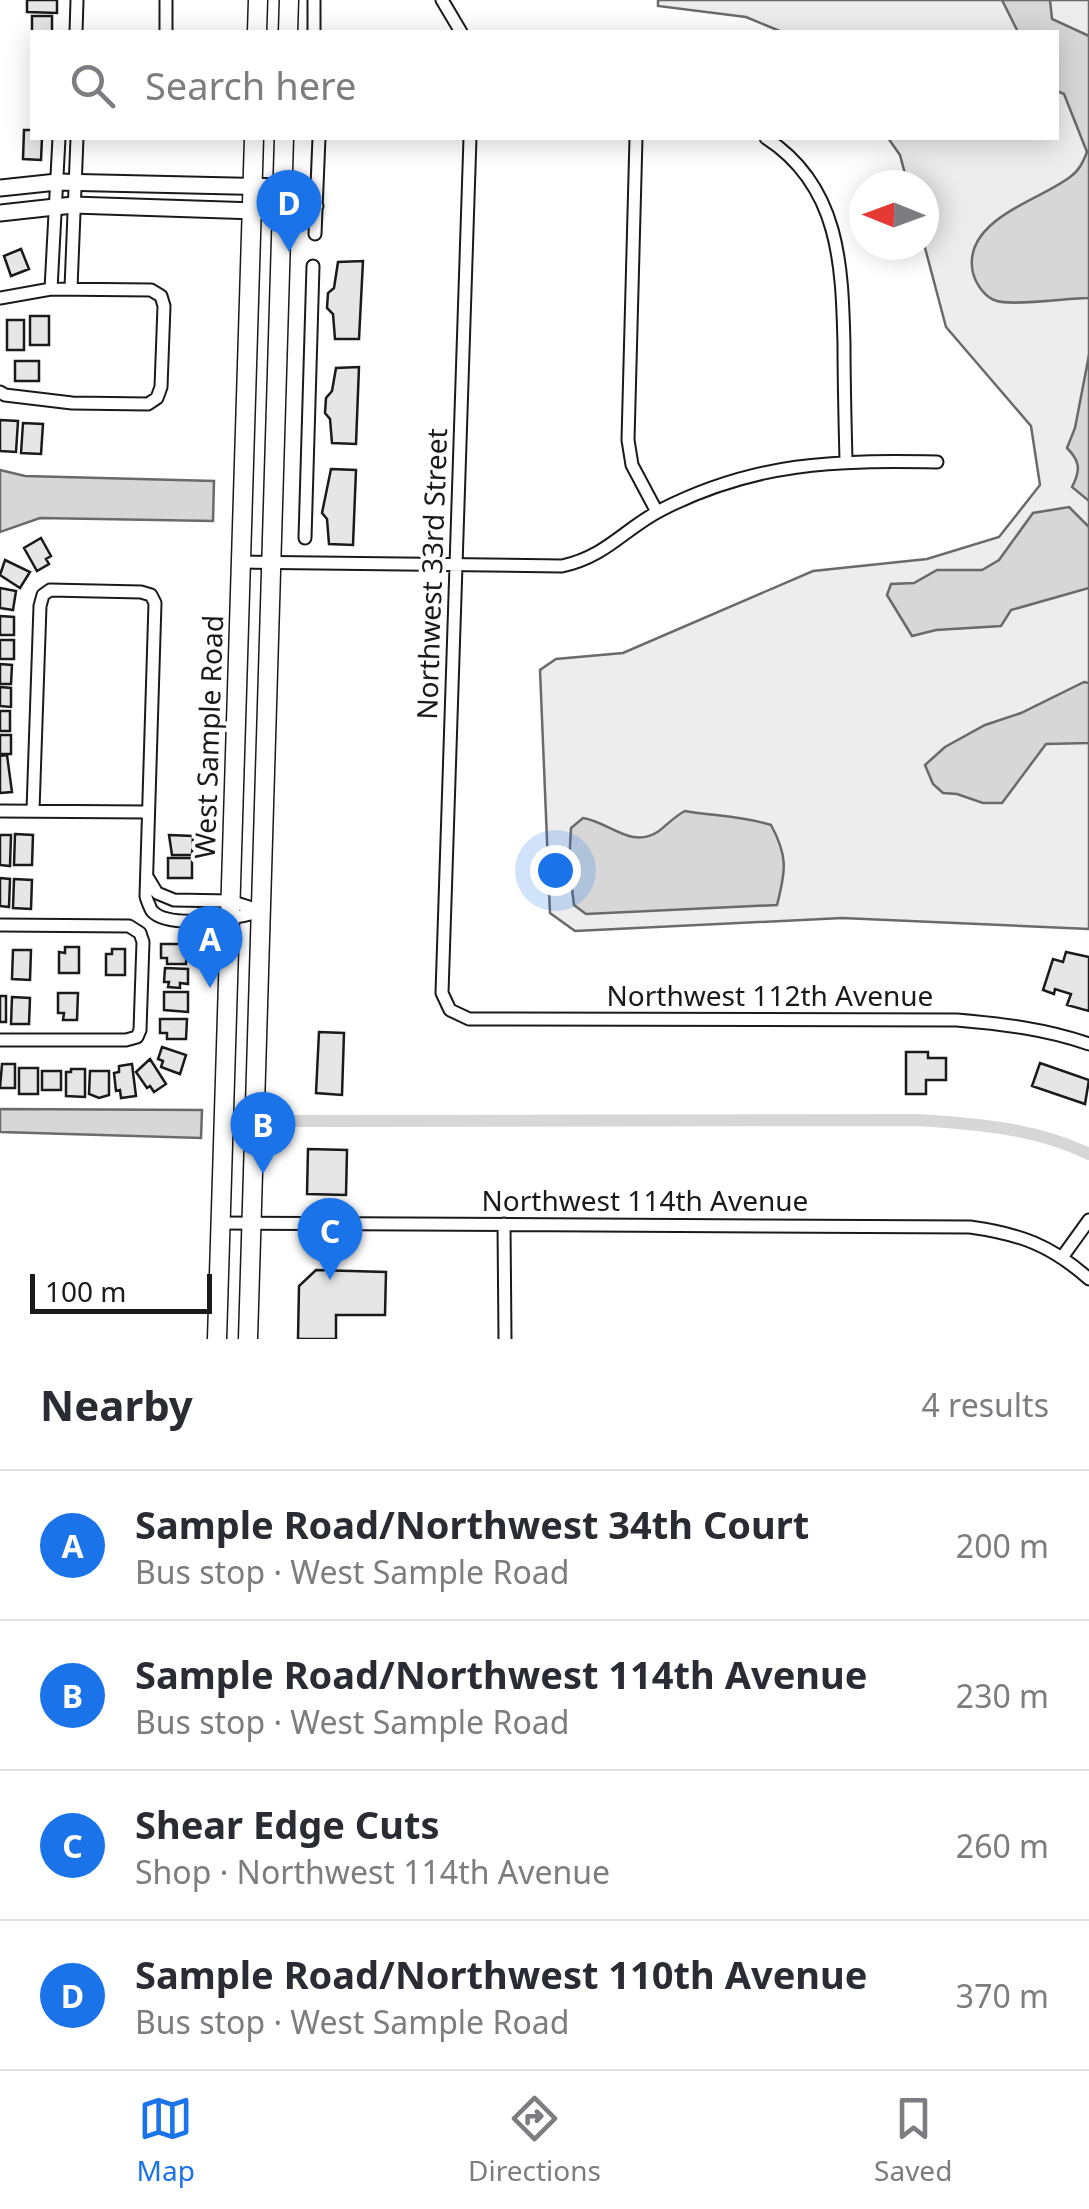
<!DOCTYPE html>
<meta charset="utf-8">
<style>
body{margin:0;font-family:"Noto Sans",sans-serif;background:#f2f2f3;color:#2b2b33}
.compass{position:absolute;left:849px;top:170px;width:90px;height:90px;border-radius:50%;background:#fff;box-shadow:0 5px 25px #0003;rotate:271deg}
.scale{position:absolute;left:30px;bottom:25px;width:182px;box-sizing:border-box;padding-left:10px;border:5px solid #1a1a1a;border-top:0;font-size:28px;line-height:35px;white-space:nowrap;color:#1a1a1a;-webkit-text-stroke:8px #fff;paint-order:stroke}
.you{position:absolute;left:555px;top:870px;width:35px;height:35px;margin:-25px;border:8px solid #fff;border-radius:50%;background:#1a73e8;box-shadow:0 0 0 15px #1a73e833}
.badge{display:grid;place-items:center;width:65px;height:65px;border-radius:50%;background:#1a73e8;color:#fff;font-size:32px;font-weight:700}
.pin{position:absolute;translate:-50% -82px;filter:drop-shadow(0 2px 5px #0008)}
.pin::after{content:'';position:absolute;top:52px;width:35px;height:30px;background:inherit;clip-path:polygon(0 0,100% 0,50% 100%)}
.list{margin:0;padding:0;list-style:none}
h2{display:flex;justify-content:space-between;align-items:center;height:130px;margin:0;padding:0 40px;font-size:42px}
h2 small{font-size:32px;font-weight:400;color:#7c7c81}
.list li{display:grid;grid-template-columns:65px 1fr auto;gap:30px;align-items:center;box-sizing:border-box;height:150px;padding:0 40px;border-top:2px solid #e1e1e2}
.list b{display:block;font-size:38px;white-space:nowrap}
.list p{margin:0;font-size:32px;white-space:nowrap;color:#7c7c81}
.list em{font-size:32px;font-style:normal;color:#7c7c81}
.icon{flex:none;width:55px;height:55px;fill:none;stroke:currentColor;stroke-width:2;stroke-linecap:round;stroke-linejoin:round}
.map{position:relative;flex:none;width:1089px;height:1339px;overflow:hidden}
.search{position:absolute;background:#fff;box-shadow:0 5px 25px #0003;left:30px;right:30px;top:30px;height:110px;display:flex;align-items:center;gap:25px;box-sizing:border-box;padding:0 35px;border-radius:0px;color:#7c7c81;font-size:38px}
.sheet{height:730px;background:#fff}
nav{display:flex;justify-content:space-around;align-items:center;box-sizing:border-box;height:140px;border-top:2px solid #e1e1e2;background:#fff;font-size:28px;color:#7c7c81}
nav a{display:grid;justify-items:center;gap:5px}
nav .on{color:#1a73e8}
.map>svg:first-child{display:block}
.built{fill:#ededed;stroke:#6a6a6a;stroke-width:2.5}
.water{fill:#d7d7d7;stroke:#6a6a6a;stroke-width:2.5}
.lines{fill:none;stroke-linecap:round;stroke-linejoin:round}
.canal{stroke:#d7d7d7;stroke-width:12}
.building{fill:#e6e6e6;stroke:#1a1a1a;stroke-width:2.5}
.street-casing{stroke:#1a1a1a;stroke-width:15}
.secondary-casing{stroke:#1a1a1a;stroke-width:19}
.primary-casing{stroke:#1a1a1a;stroke-width:21}
.street{stroke:#fff;stroke-width:11}
.secondary{stroke:#fff;stroke-width:15}
.primary{stroke:#fff;stroke-width:18}
.labels{text-anchor:middle;dominant-baseline:central;stroke-width:8;stroke-linejoin:round;paint-order:stroke}
.street-label{font-size:28px;fill:#1a1a1a;stroke:#fff}
</style>
<div class="map">
<svg width="1089" height="1339" viewBox="0 0 1089 1339">
<rect width="100%" height="100%" fill="#fff"/>
<path class="built" d="M 658,0 L 1089,0 L 1089,929 L 842,918 L 575,931 L 550,913 L 540,670 L 556,659 L 623,653 L 813,571 L 927,559 L 999,537 L 1040,485 L 1031,426 L 946,327 L 924,244 L 924,185 L 908,185 L 900,155 L 888,138 L 1056,138 L 1056,32 L 782,32 L 746,17 L 658,6 Z"/>
<path class="water" d="M 1002,0 L 1050,0 L 1052,19 L 1089,36 L 1089,298 C 1069,298 1012,306 997,301 C 985,298 976,284 973,273 C 961,220 1039,201 1070,177 C 1079,171 1083,162 1087,152 L 1064,94 L 1057,91 L 1056,32 L 1018,32 Z
M 1089,355 L 1089,501 L 1072,487 C 1081,470 1080,461 1067,448 L 1075,428 Z
M 0,470 L 25,476 L 214,481 L 213,521 L 40,518 L 0,532 Z
M 1069,507 L 1089,527 L 1089,588 L 1011,610 L 1001,626 L 936,630 L 912,636 L 887,595 L 891,584 L 914,583 L 937,570 L 982,570 L 999,560 L 1033,513 Z
M 1084,682 L 1089,683 L 1089,743 L 1046,744 L 1002,803 L 983,803 L 957,794 L 943,793 L 933,784 L 925,765 L 945,747 L 985,725 L 1021,713 Z
M 685,811 C 714,816 744,816 771,825 C 788,856 786,870 777,905 L 586,914 L 574,905 L 569,865 L 571,828 L 583,818 C 610,822 631,850 659,831 C 668,824 675,816 685,811 Z
M 0,1109 L 202,1110 L 201,1138 L 0,1132 Z"/>
<g class="lines">
<path class="canal" d="M 280,1121 L 918,1120 C 977,1124 1036,1128 1089,1154"/>
</g>
<path class="building" d="M 27,0 L 57,0 L 57,13 L 27,12 Z
M 32,16 L 52,16 L 52,32 L 32,32 L 32,37 Z
M 24,130 L 32,130 L 32,138 L 42,138 L 41,160 L 23,159 Z
M 21,249 L 29,269 L 11,276 L 4,256 Z
M 363,261 L 359,339 L 335,339 L 333,314 L 327,308 L 328,293 L 334,288 L 338,262 Z
M 30,316 L 49,316 L 49,345 L 30,345 Z
M 7,320 L 24,320 L 24,350 L 7,350 Z
M 15,361 L 39,361 L 39,381 L 15,381 Z
M 359,367 L 356,444 L 332,443 L 330,419 L 325,413 L 326,398 L 332,391 L 336,368 Z
M 0,420 L 18,421 L 16,452 L 0,451 Z
M 23,423 L 43,424 L 41,454 L 21,453 Z
M 331,469 L 356,470 L 353,545 L 329,544 L 327,519 L 322,513 Z
M 41,538 L 51,556 L 46,559 L 49,564 L 37,571 L 24,548 Z
M 5,560 L 30,572 L 20,588 L 0,575 Z
M 0,588 L 16,591 L 13,610 L 0,608 Z
M 0,616 L 14,617 L 14,635 L 0,635 Z
M 0,640 L 14,640 L 14,659 L 0,659 Z
M 0,664 L 12,665 L 11,684 L 0,684 Z
M 0,687 L 11,688 L 11,707 L 0,706 Z
M 0,711 L 10,711 L 10,731 L 0,731 Z
M 0,735 L 11,735 L 11,754 L 0,754 Z
M 7,755 L 12,792 L 0,793 L 0,756 Z
M 15,834 L 33,835 L 32,865 L 14,865 Z
M 0,835 L 11,835 L 10,866 L 0,865 Z
M 169,835 L 193,836 L 192,855 L 172,855 Z
M 168,858 L 192,858 L 192,878 L 168,878 Z
M 0,878 L 10,879 L 9,907 L 0,906 Z
M 14,879 L 32,880 L 31,909 L 13,908 Z
M 161,944 L 187,944 L 186,964 L 167,964 L 167,958 L 161,958 Z
M 65,947 L 79,947 L 79,973 L 59,973 L 59,952 L 65,953 Z
M 112,949 L 125,949 L 125,975 L 106,975 L 106,954 L 112,954 Z
M 13,950 L 31,950 L 30,980 L 12,979 Z
M 1066,952 L 1089,957 L 1089,1011 L 1067,1005 L 1071,994 L 1055,989 L 1054,994 L 1043,990 L 1053,959 L 1063,962 Z
M 165,968 L 188,969 L 188,984 L 180,983 L 180,988 L 168,987 L 169,982 L 164,982 Z
M 164,992 L 188,992 L 188,1012 L 164,1010 Z
M 58,993 L 78,993 L 77,1020 L 63,1020 L 64,1013 L 58,1013 Z
M 0,996 L 6,996 L 6,1022 L 0,1022 Z
M 12,997 L 30,998 L 29,1024 L 11,1024 Z
M 160,1019 L 187,1019 L 186,1039 L 167,1039 L 167,1033 L 160,1033 Z
M 319,1032 L 344,1033 L 342,1095 L 316,1093 Z
M 162,1047 L 186,1055 L 180,1074 L 161,1067 L 163,1061 L 158,1059 Z
M 906,1052 L 928,1052 L 928,1058 L 946,1058 L 946,1080 L 926,1080 L 926,1094 L 906,1094 Z
M 150,1059 L 166,1084 L 154,1092 L 150,1086 L 147,1088 L 136,1072 Z
M 1040,1063 L 1089,1080 L 1085,1104 L 1032,1086 Z
M 2,1064 L 15,1064 L 15,1088 L 0,1088 Z
M 132,1064 L 136,1096 L 121,1098 L 120,1090 L 116,1091 L 114,1073 L 119,1072 L 119,1066 Z
M 19,1068 L 38,1068 L 38,1094 L 19,1094 Z
M 71,1069 L 85,1069 L 85,1097 L 66,1096 L 66,1072 L 71,1072 Z
M 42,1071 L 61,1071 L 61,1090 L 42,1090 Z
M 90,1071 L 109,1071 L 109,1095 L 99,1098 L 89,1094 Z
M 308,1149 L 347,1150 L 346,1195 L 307,1194 Z
M 316,1270 L 386,1272 L 385,1315 L 336,1315 L 336,1339 L 298,1339 L 299,1286 Z"/>
<g class="lines">
<g class="street-casing">
<path id="street" d="M 166,0 L 166,32
M 442,0 L 461,32
M 76,32 L 77,0
M 314,32 L 314,0
M 470,138 L 442,993 L 450,1010 L 469,1019 L 957,1020 C 1003,1024 1046,1029 1089,1044
M 636,138 L 628,440 L 632,465 L 657,512
M 766,138 C 840,186 842,265 844,344 C 844,383 845,421 846,460
M 283,212 L 294,207 L 317,206
M 315,234 L 319,138
M 71,288 L 77,138
M 51,289 L 59,138
M 0,298 L 51,289 L 151,290 L 161,296 L 164,306 L 161,387 L 157,398 L 148,404 L 72,403 L 5,395 L 0,392
M 305,538 L 313,266
M 242,562 L 562,566 C 607,556 624,529 661,510 C 755,462 835,460 937,462
M 33,810 L 40,606 L 43,595 L 50,590 L 141,592 L 151,595 L 155,603 L 146,896 C 146,898 151,910 152,911 C 169,930 239,918 261,911
M 0,811 L 147,812
M 148,878 L 157,893 L 174,900 L 230,901 L 258,910
M 0,925 L 129,926 L 140,933 L 143,942 L 140,1030 L 137,1037 L 126,1040 L 0,1040
M 221,1223 L 970,1227 C 1020,1234 1051,1245 1089,1279
M 504,1224 L 505,1339
M 1063,1256 L 1089,1220"/>
</g>
<g class="secondary-casing">
<path id="secondary" d="M 0,188 L 57,182 L 283,187
M 0,213 L 73,205 L 283,212"/>
</g>
<g class="primary-casing">
<path id="primary" d="M 257,32 L 258,0
M 288,32 L 289,0
M 217,1339 L 254,138
M 248,1339 L 284,138"/>
</g>
<use href="#street" class="street"/>
<use href="#secondary" class="secondary"/>
<use href="#primary" class="primary"/>
</g>
<g class="labels">
<g class="street-label">
<text transform="translate(431 574) rotate(-88)">Northwest 33rd Street</text>
<text transform="translate(208 737) rotate(-88)">West Sample Road</text>
<text x="770" y="995">Northwest 112th Avenue</text>
<text x="645" y="1200">Northwest 114th Avenue</text>
</g>
</g>
</svg>
<svg class="compass" viewBox="-18 -18 36 36"><path d="M0-13l5 13h-10z" fill="#e53935"/><path d="M0 13l5-13h-10z" fill="#7c7c81"/></svg>
<div class="scale">100 m</div>
<div class="you"></div>
<div class="pin badge" style="left:210px;top:988px">A</div>
<div class="pin badge" style="left:263px;top:1174px">B</div>
<div class="pin badge" style="left:330px;top:1280px">C</div>
<div class="pin badge" style="left:289px;top:252px">D</div>
<div class="search"><svg class="icon" aria-label="search" viewBox="0 0 24 24"><circle cx="10" cy="10" r="6"/><path d="M15 15l6 6"/></svg>Search here</div>
</div>
<section class="sheet">
<h2>Nearby<small>4 results</small></h2>
<ul class="list">
<li><span class="badge">A</span><div><b>Sample Road/Northwest 34th Court</b><p>Bus stop · West Sample Road</p></div><em>200 m</em></li>
<li><span class="badge">B</span><div><b>Sample Road/Northwest 114th Avenue</b><p>Bus stop · West Sample Road</p></div><em>230 m</em></li>
<li><span class="badge">C</span><div><b>Shear Edge Cuts</b><p>Shop · Northwest 114th Avenue</p></div><em>260 m</em></li>
<li><span class="badge">D</span><div><b>Sample Road/Northwest 110th Avenue</b><p>Bus stop · West Sample Road</p></div><em>370 m</em></li>
</ul>
</section>
<nav>
<a class="on"><svg class="icon" aria-label="map" viewBox="0 0 24 24"><path d="M3 6l6-2 6 2 6-2v14l-6 2-6-2-6 2zM9 4v14M15 6v14"/></svg>Map</a>
<a><svg class="icon" aria-label="directions" viewBox="0 0 24 24"><path d="M12 3l9 9-9 9-9-9zM9 14v-3h6M13 9l2 2-2 2"/></svg>Directions</a>
<a><svg class="icon" aria-label="saved" viewBox="0 0 24 24"><path d="M7 4h10v16l-5-4-5 4z"/></svg>Saved</a>
</nav>
